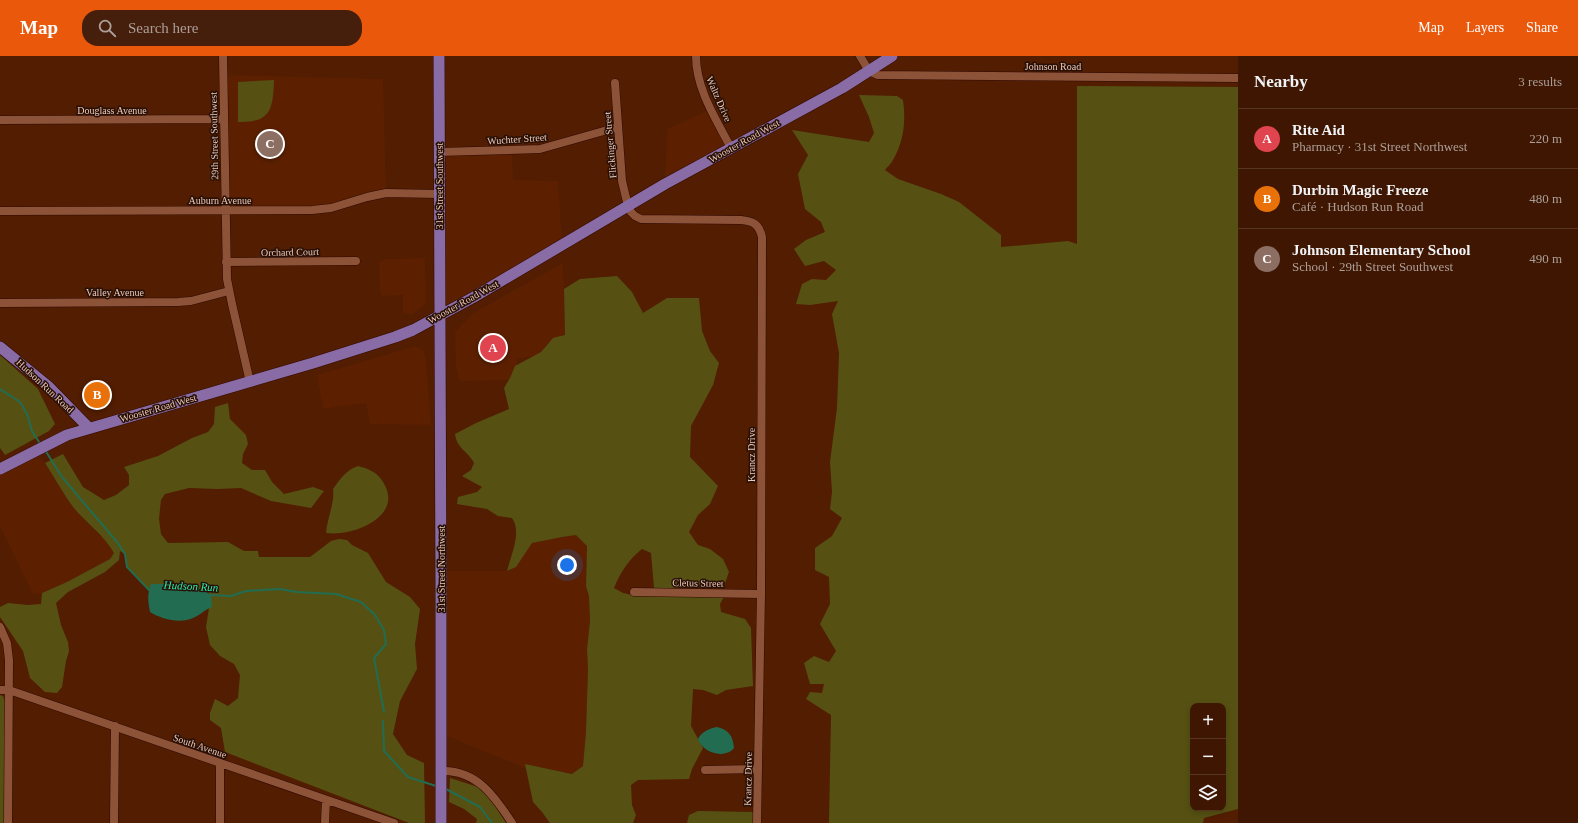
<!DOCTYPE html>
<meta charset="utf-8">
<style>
body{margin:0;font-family:"Times New Roman",serif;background:#451f0b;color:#f1f3f6}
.controls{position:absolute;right:12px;bottom:12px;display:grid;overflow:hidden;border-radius:8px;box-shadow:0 2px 6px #0003}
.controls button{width:36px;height:36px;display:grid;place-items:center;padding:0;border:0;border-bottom:1px solid #573523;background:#3e1601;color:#f1f3f6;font:20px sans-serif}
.you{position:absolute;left:567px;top:509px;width:14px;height:14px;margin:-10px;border:3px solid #fff;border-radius:50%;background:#1a73e8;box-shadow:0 0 0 6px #1a73e833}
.badge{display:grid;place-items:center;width:26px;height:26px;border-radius:50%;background:#ea580c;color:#fff;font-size:13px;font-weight:700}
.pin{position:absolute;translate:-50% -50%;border:2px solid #fff;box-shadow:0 1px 4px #0006}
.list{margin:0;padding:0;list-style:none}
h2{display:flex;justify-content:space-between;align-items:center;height:52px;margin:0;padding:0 16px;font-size:17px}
h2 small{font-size:13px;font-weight:400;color:#ad9f99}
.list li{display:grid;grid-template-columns:26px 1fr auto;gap:12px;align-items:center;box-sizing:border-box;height:60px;padding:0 16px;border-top:1px solid #573523}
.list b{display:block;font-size:15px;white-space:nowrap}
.list p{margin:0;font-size:13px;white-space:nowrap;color:#ad9f99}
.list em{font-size:13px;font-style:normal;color:#ad9f99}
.icon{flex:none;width:22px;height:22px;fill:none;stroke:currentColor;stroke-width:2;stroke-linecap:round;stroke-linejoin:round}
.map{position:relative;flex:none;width:1238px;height:767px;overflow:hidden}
header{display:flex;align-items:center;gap:24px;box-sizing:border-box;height:56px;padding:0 20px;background:#ea580c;color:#fff}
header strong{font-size:19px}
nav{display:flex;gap:22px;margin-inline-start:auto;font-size:14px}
.search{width:280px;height:36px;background:#451f0b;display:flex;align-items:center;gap:10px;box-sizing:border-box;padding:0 14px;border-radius:16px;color:#ad9f99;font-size:15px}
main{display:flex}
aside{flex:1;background:#3e1601}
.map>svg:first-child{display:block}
.built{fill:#5c2000}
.green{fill:#565112;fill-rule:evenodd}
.water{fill:#226c51}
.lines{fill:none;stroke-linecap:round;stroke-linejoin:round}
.stream{stroke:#226c51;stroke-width:2}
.minor-casing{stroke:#300900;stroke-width:9}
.major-casing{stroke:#300900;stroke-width:12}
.minor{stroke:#8d5339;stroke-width:8}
.major{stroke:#896ca5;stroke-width:11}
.labels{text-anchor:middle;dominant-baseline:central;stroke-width:3;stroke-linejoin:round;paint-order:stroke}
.street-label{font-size:10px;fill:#eccabb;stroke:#281006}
.water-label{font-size:11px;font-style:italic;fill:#27efb0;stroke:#281006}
</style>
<header>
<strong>Map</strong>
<div class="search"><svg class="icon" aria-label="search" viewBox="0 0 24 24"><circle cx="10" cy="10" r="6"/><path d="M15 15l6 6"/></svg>Search here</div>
<nav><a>Map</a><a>Layers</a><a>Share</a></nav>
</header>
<main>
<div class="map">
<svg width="1238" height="767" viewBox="0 0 1238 767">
<rect width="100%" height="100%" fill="#521d01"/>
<path class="built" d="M 224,19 L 383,23 L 386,137 L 343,149 L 225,154 Z
M 711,53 L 731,92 L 665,128 L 667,73 Z
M 512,95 L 513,124 L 558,125 L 562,189 L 439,260 L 439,96 Z
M 425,202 L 426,248 L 412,259 L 403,256 L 403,239 L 382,240 L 380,236 L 379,208 L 381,205 L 387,203 Z
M 563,207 L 565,280 L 549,286 L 541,296 L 534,300 L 517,303 L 516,317 L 512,324 L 462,325 L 459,324 L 456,310 L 455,276 L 473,257 Z
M 415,290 L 420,292 L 424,295 L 426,303 L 431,369 L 370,368 L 366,347 L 323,353 L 317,319 Z
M 37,399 L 45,407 L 73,451 L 91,471 L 109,487 L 114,497 L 110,503 L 67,526 L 42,537 L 33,538 L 0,471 L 0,418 Z
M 576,479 L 587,490 L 586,530 L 589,540 L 590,565 L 587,593 L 588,613 L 586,676 L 583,710 L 573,718 L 526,708 L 527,713 L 445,679 L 443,515 L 507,515 L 511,514 L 532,487 L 562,481 Z"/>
<path class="green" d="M 274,24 C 273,53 271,67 238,66 L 238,26 Z
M 1077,30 L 1238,31 L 1238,753 L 1204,762 L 1203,767 L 829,767 L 831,659 L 806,643 L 810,636 L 822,637 L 824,628 L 810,628 L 804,607 L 814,600 L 829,606 L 836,595 L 820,568 L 830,548 L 829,521 L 815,514 L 815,492 L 832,480 L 842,462 L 830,453 L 832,436 L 830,406 L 837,352 L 839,297 L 832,258 L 838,245 L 810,249 L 796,248 L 802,228 L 812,223 L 826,224 L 836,214 L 824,205 L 805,210 L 794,193 L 806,184 L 825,176 L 821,166 L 805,153 L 798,118 L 808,99 L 792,74 L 869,86 L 874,77 L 869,61 L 859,39 L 897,40 L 903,44 C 906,65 904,85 893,104 C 891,108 887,111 885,114 L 898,123 L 941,138 L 959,146 L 1001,179 L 1001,191 L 1068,185 L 1077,188 ZM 1193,650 L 1223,650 L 1223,752 L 1193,752 Z
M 617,220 L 632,236 L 643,257 L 667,242 L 699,242 L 702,275 L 710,295 L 719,307 L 713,329 L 691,370 L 690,401 L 718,430 L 710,448 L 698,459 L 689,476 L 698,489 L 710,493 L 723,503 L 729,516 L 725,527 C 714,530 704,529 693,530 C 679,531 669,533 654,532 L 651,497 L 642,493 C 629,503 620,517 614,532 L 623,537 L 632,539 L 634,536 L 726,537 L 720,548 L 721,556 L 745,563 L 751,572 L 753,630 L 726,634 L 717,639 L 703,634 L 693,633 L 691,670 L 703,692 L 692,713 L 689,723 L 638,724 L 631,729 L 632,749 L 636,759 L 633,767 L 550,767 L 542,756 L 533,746 L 525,708 L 572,718 L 583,710 L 586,676 L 588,613 L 587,593 L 590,565 L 589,540 L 586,530 L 587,490 L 576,479 L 562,481 L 532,487 L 516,511 L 507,515 C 511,499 522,476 512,462 L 498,460 L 487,453 L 457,448 L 458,441 L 477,436 L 482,431 L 462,420 L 471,414 L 474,407 C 468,395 457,393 455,378 L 476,367 L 509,353 L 504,332 L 510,322 L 515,310 L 541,296 L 553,282 L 565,279 L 564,233 L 580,223 Z
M 0,299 L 38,333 L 55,368 L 49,375 L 5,399 L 0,392 Z
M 228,347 L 230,363 L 246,379 L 248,388 L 243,398 L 242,407 L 252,414 L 265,414 L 272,426 L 284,438 L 313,431 L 324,435 L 311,452 L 271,445 L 241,432 L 218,433 L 189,432 L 165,438 L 161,444 L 159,463 L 161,478 L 168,487 L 228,486 L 244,495 L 258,495 L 259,501 L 310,501 L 331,485 L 339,483 L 347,484 L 352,489 L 368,497 L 386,526 L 410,541 L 420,553 L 415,588 L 417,613 L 400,645 L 393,678 L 407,699 L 424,707 L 425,767 L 409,767 L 225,696 L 221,672 L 210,664 L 210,657 L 215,643 L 228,650 L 238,642 L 240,619 L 234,608 L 220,600 L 210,589 L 206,571 L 210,546 L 208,531 L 199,537 L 152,537 L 127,511 L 125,498 L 120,495 L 119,504 L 105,516 L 68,536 L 56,547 L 61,569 L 68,586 L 69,595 L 66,605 L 62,631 L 57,637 L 45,636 L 30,622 L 23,595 L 0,561 L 0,551 L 8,547 L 28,549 L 41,548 L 42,537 L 67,526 L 110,503 L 114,497 C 104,479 86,467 73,451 C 63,437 54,421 45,407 L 63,398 L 83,431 L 104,444 L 116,439 L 129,429 L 129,419 L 124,411 L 158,400 L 192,382 L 208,376 L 214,368 L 215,351 Z
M 358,410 C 369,413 377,416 383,426 C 405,460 353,481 326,477 C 327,463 335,446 333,433 C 341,422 346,414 358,410 Z
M 0,639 L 3,640 L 5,646 L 4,767 L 0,767 Z
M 450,722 L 478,731 L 490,742 L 506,767 L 476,767 L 477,763 L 464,753 L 449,746 Z
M 698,755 L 752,756 L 754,758 L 754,767 L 687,767 L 689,759 Z"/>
<path class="water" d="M 151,528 C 170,528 195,526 211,539 L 212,551 C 204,554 199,560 193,562 C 180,568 161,563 150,556 C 148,546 147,538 151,528 Z
M 717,671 C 729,674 733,680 734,692 C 724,704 702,696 698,683 C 701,676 710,672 717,671 Z"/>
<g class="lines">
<path class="stream" d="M 0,333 L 20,346 L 27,358 L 32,375 L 41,389
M 45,394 L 62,421 L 117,486 L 125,498 L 127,511 L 150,535
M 209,539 L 231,540 L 246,535 L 280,533 L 297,536 L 336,538 L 361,546 L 375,559 L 384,574 L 386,588 L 374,602 L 384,656
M 383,665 L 384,695 L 408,721 L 436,730
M 444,732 L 480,751 L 492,767"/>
<g class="minor-casing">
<path id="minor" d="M 223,0 L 227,223 L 232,248 L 250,326
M 696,0 C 696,33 716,63 731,92
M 860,0 L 869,15 L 878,19 L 1238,22
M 615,27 L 622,125 L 628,150 L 631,156 L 635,160 L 641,163 L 741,164 C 753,165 759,168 762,181 L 761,538 L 757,767
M 0,64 L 224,63
M 439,96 L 540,93 L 618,71
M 0,155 L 312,154 L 331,152 L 367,141 L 386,137 L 439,138
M 226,206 L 356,205
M 0,247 L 178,246 L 191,245 L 229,235
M 634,536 L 761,538
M 0,571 L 7,587 L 9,604 L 8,767
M 0,634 L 9,634 L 394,767
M 705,714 L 758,713
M 442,715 C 477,714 495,741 512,767
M 114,767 L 115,670
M 220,767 L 220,707
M 325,767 L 326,744"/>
</g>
<g class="major-casing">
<path id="major" d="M 439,0 L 441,540 L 441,767
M 0,291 L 49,331 L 89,372
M 0,413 L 67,379 L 313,307 L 395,281 L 413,274 L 474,241 L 665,128 L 842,32 L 892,0"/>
</g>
<use href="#minor" class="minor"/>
<use href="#major" class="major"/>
</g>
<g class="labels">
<g class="street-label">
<text x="1053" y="10">Johnson Road</text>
<text transform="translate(719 43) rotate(66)">Waltz Drive</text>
<text x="112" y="54">Douglass Avenue</text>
<text transform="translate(214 80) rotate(-91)">29th Street Southwest</text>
<text transform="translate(517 83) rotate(-4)">Wuchter Street</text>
<text transform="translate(744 85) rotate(-29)">Wooster Road West</text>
<text transform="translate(610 89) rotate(-95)">Flickinger Street</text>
<text transform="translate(439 130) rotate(-90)">31st Street Southwest</text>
<text x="220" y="144">Auburn Avenue</text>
<text transform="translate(290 196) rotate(-1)">Orchard Court</text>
<text x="115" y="236">Valley Avenue</text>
<text transform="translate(463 246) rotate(-29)">Wooster Road West</text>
<text transform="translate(45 330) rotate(43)">Hudson Run Road</text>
<text transform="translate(158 352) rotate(-16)">Wooster Road West</text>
<text transform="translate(751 399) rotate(-90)">Krancz Drive</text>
<text transform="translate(441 513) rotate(-90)">31st Street Northwest</text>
<text transform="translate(698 527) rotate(1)">Cletus Street</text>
<text transform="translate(200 690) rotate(19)">South Avenue</text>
<text transform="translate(748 723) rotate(-89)">Krancz Drive</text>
</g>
<g class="water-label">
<text transform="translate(191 530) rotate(3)">Hudson Run</text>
</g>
</g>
</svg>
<div class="controls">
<button>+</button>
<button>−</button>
<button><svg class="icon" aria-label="layers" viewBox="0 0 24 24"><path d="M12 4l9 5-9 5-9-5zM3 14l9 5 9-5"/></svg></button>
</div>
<div class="you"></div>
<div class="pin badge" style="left:493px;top:292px;background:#e0444e">A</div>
<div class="pin badge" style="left:97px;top:339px;background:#e8710a">B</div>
<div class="pin badge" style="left:270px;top:88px;background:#8d6e63">C</div>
</div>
<aside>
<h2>Nearby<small>3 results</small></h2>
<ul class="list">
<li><span class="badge" style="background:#e0444e">A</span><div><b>Rite Aid</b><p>Pharmacy · 31st Street Northwest</p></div><em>220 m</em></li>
<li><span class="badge" style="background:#e8710a">B</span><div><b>Durbin Magic Freeze</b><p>Café · Hudson Run Road</p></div><em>480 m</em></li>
<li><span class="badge" style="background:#8d6e63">C</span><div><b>Johnson Elementary School</b><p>School · 29th Street Southwest</p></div><em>490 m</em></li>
</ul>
</aside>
</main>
